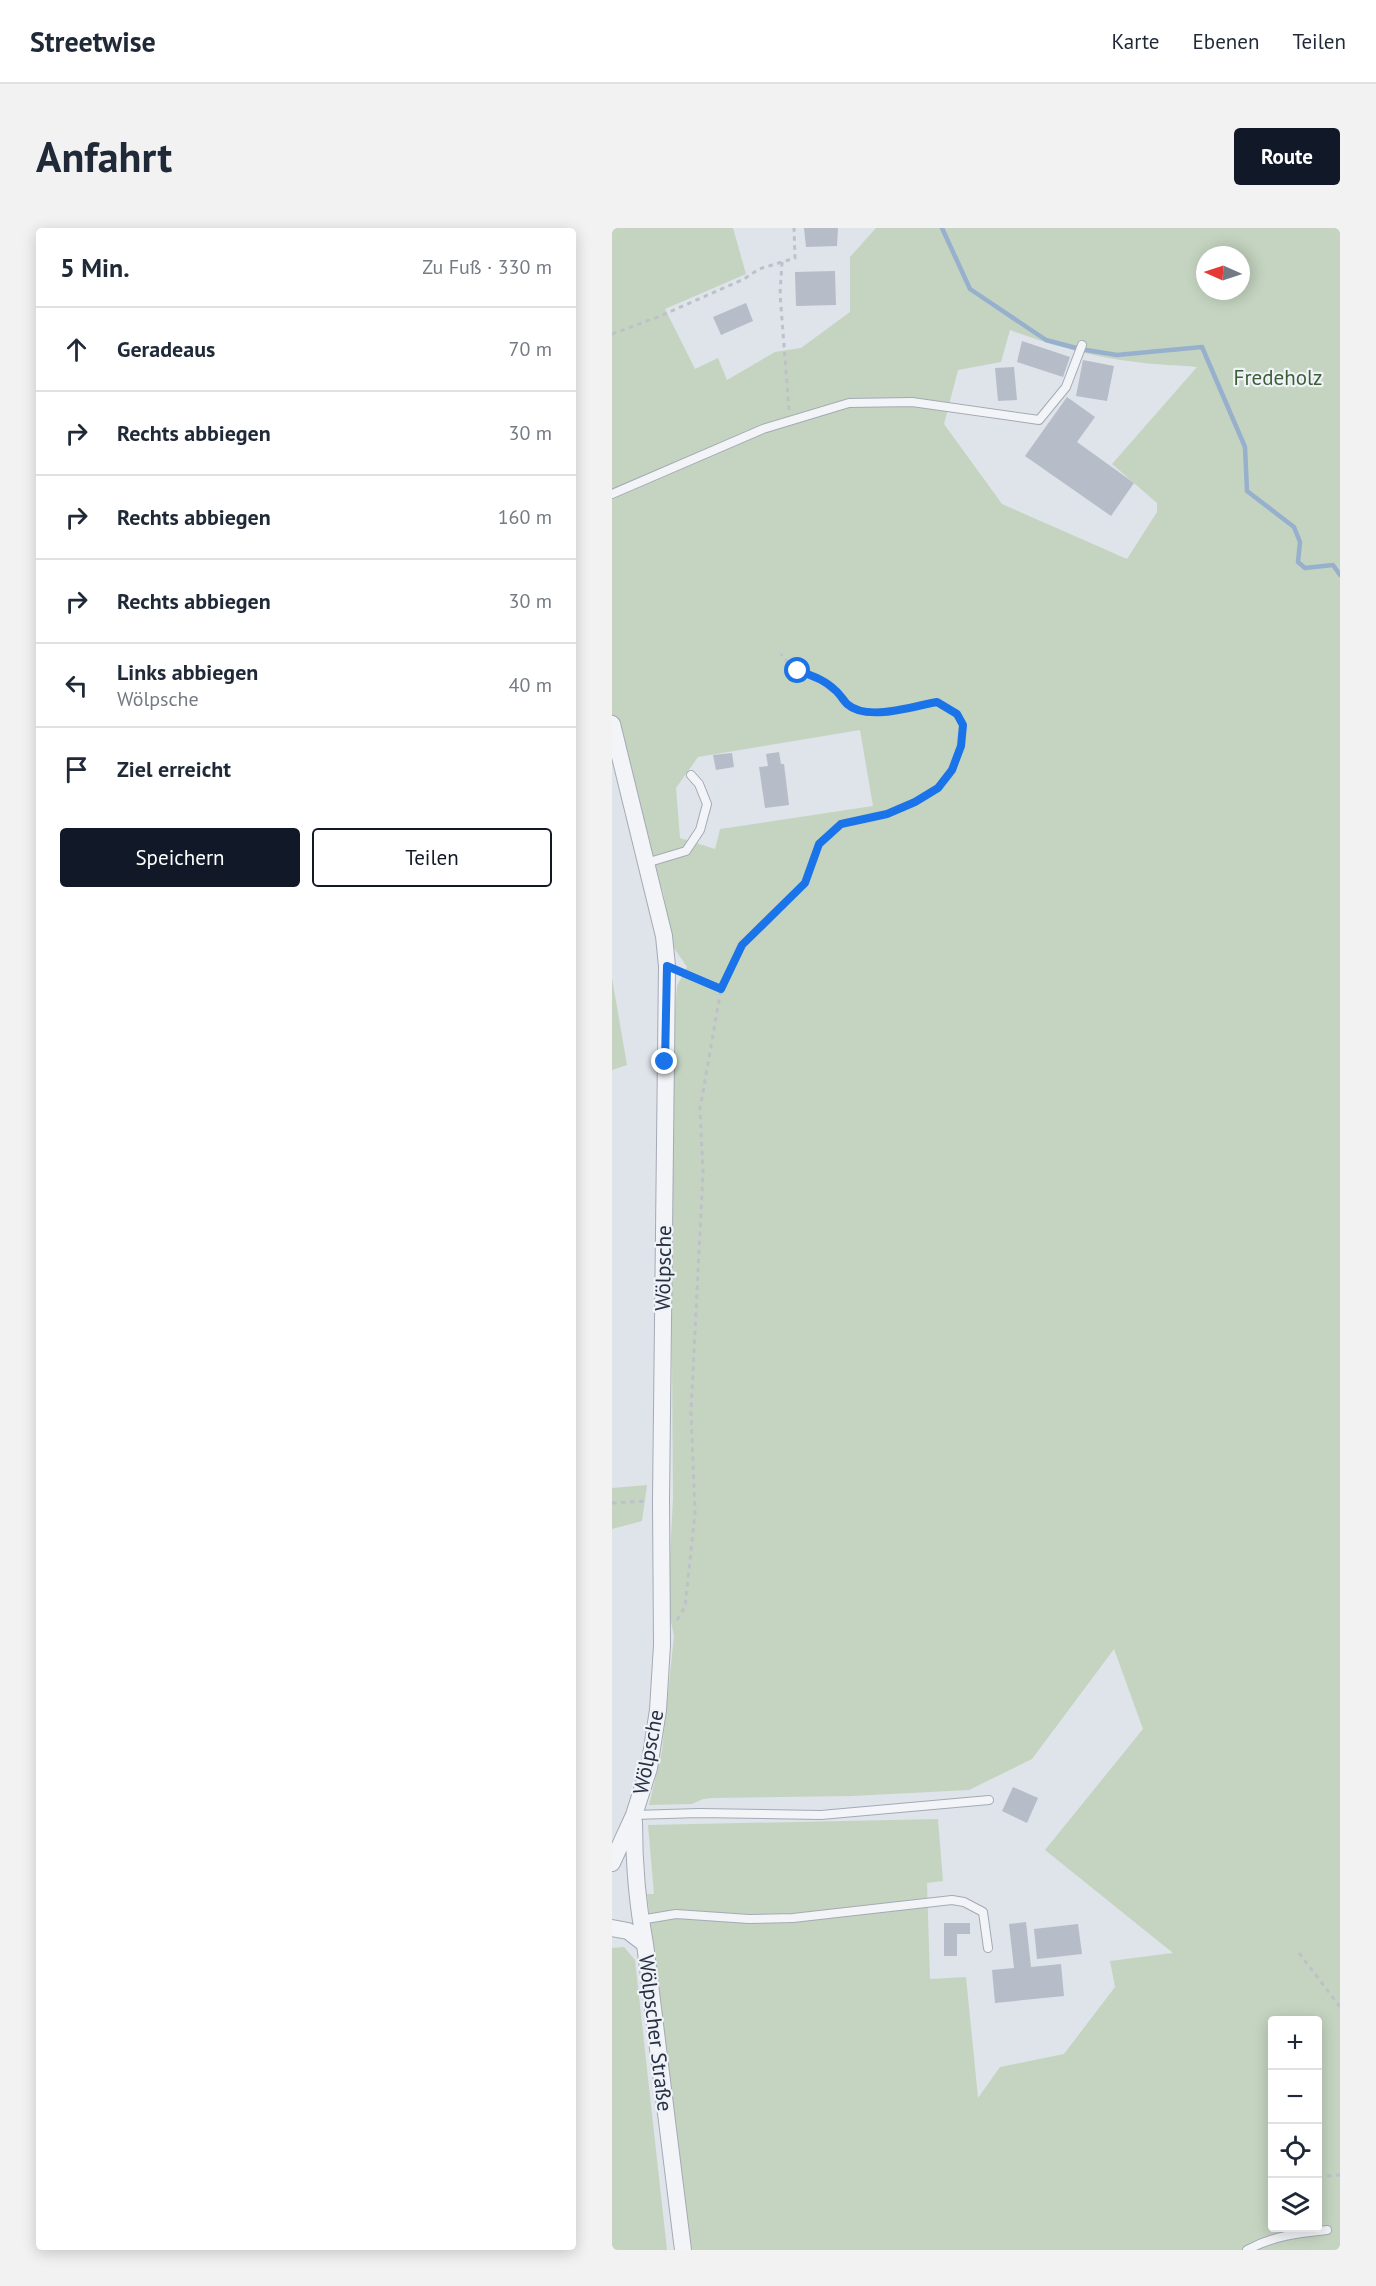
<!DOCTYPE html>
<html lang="de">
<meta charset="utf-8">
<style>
body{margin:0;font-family:"PT Sans",sans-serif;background:#f2f2f3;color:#1f2937}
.controls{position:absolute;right:18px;bottom:18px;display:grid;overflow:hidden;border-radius:6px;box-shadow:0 3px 15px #0003}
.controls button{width:54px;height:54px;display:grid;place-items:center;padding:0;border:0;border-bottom:2px solid #e0e1e3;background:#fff;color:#1f2937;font:30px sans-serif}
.compass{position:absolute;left:584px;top:18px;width:54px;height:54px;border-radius:50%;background:#fff;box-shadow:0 3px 15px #0003;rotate:273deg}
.stop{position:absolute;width:18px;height:18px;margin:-14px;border:4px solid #1a73e8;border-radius:50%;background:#fff}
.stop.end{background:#1a73e8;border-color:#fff;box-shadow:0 2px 6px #0008}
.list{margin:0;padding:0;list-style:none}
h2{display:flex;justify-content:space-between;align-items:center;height:78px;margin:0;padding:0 24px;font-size:26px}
h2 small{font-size:20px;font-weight:400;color:#747a83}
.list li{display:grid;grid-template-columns:39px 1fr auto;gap:18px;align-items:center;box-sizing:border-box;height:84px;padding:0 24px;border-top:2px solid #e0e1e3}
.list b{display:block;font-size:22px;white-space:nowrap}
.list p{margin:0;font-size:20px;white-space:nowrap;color:#747a83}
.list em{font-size:20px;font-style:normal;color:#747a83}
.actions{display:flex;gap:12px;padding:18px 24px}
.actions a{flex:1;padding:14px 0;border:2px solid #111827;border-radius:6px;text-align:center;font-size:21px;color:#111827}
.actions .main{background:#111827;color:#fff}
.icon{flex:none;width:33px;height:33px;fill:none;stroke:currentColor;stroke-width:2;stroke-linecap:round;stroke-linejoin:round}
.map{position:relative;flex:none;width:728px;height:2022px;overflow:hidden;border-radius:6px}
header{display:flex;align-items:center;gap:36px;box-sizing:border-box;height:84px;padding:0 30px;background:#fff;border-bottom:2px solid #e0e1e3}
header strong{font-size:28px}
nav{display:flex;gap:33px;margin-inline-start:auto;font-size:21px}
.intro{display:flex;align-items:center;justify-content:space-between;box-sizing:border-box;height:144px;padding:0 36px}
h1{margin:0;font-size:42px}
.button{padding:15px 27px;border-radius:6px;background:#111827;color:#fff;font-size:21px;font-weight:700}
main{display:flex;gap:36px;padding:0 36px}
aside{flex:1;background:#fff;border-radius:6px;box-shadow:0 3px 15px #0003}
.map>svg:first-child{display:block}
.green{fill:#c4d4c0;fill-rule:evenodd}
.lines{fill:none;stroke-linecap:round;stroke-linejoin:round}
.stream{stroke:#97b0cd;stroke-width:4.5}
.building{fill:#b6bcc8}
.service-casing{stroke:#a4aab5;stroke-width:10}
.minor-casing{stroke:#a4aab5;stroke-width:18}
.path{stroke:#bec1c9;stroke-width:3;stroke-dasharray:4.5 4.5;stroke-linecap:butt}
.service{stroke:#f3f4f8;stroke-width:8}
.minor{stroke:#f3f4f8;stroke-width:16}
.route{stroke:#1a73e8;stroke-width:8}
.labels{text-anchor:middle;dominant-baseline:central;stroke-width:4.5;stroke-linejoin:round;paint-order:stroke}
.park-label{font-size:21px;fill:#3a5f33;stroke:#eff2f7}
.street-label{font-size:21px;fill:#273043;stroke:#eff2f7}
</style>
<header>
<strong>Streetwise</strong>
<nav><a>Karte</a><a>Ebenen</a><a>Teilen</a></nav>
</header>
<div class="intro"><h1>Anfahrt</h1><a class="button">Route</a></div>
<main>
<aside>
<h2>5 Min.<small>Zu Fuß · 330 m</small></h2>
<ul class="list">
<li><svg class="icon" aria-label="ahead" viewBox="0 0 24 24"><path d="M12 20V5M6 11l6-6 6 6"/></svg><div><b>Geradeaus</b></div><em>70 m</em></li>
<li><svg class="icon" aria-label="right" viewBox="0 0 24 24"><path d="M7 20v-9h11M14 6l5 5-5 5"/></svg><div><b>Rechts abbiegen</b></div><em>30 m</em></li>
<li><svg class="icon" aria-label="right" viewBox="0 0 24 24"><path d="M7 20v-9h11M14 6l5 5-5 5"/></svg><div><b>Rechts abbiegen</b></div><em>160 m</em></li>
<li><svg class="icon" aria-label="right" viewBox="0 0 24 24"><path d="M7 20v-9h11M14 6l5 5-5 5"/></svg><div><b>Rechts abbiegen</b></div><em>30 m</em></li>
<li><svg class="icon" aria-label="left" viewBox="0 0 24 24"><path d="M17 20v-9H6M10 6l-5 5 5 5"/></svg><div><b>Links abbiegen</b><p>Wölpsche</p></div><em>40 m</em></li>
<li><svg class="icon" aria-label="arrive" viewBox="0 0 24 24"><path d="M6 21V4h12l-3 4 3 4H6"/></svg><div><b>Ziel erreicht</b></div></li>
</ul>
<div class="actions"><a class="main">Speichern</a><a>Teilen</a></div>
</aside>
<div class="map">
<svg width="728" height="2022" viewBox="0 0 728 2022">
<rect width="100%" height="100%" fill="#dfe3ea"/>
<path class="green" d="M 0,0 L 121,0 L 134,46 L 53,81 L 83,141 L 106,130 L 115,152 L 163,124 L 189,120 L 238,84 L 238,29 L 264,0 L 728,0 L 728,2022 L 78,2022 L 35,1666 L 42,1666 L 36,1597 L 326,1591 L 331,1653 L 315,1655 L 318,1751 L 354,1749 L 366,1870 L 388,1839 L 452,1826 L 503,1759 L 498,1733 L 561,1725 L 433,1622 L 531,1501 L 502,1421 L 420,1531 L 357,1562 L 240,1568 L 100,1570 L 91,1571 L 80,1576 L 37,1577 L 50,1523 L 62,1408 L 59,1394 L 55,1387 L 61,1270 L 59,980 L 61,811 L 65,758 L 75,739 L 60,717 L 51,664 L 0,511 ZM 593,27 L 629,27 L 629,63 L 593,63 ZM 398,102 C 439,117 481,129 524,134 C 544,137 565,137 585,139 L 500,236 L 545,275 L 545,284 L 515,331 L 390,276 L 332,196 L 346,142 L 389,134 ZM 248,502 L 261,578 L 108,601 L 103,621 L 68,610 L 64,560 L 86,529 ZM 660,1792 L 706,1792 L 706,2000 L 660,2000 Z
M 0,750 L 15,837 L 0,842 Z
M 35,1257 L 30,1293 L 0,1301 L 0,1260 Z
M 12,1719 L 23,1732 L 55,2022 L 0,2022 L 0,1720 Z"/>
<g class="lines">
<path class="stream" d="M 330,0 L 358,61 L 434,112 L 468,121 L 505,127 L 590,119 L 633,219 L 635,263 L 682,299 L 688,314 L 686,334 L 693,340 L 721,337 L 728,347"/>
</g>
<path class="building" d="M 192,0 L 226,0 L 225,18 L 194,19 Z
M 223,43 L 224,77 L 184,78 L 183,44 Z
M 134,75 L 141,93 L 109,107 L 101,89 Z
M 410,113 L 458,129 L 451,149 L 405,134 Z
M 471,132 L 502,138 L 495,173 L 464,168 Z
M 402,139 L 405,172 L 386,173 L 383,140 Z
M 455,169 L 483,189 L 465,214 L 522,255 L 499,288 L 413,228 Z
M 167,524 L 169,536 L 172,536 L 177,577 L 153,580 L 147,539 L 156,538 L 154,526 Z
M 120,525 L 122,539 L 104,542 L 101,527 Z
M 401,1559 L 426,1570 L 415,1595 L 390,1583 Z
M 414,1694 L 419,1739 L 449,1736 L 452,1768 L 383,1775 L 380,1742 L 402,1740 L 397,1696 Z
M 332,1695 L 358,1695 L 358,1706 L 345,1706 L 345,1728 L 332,1728 Z
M 466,1696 L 470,1726 L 425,1731 L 422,1701 Z"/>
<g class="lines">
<g class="service-casing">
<path id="service" d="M 0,266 L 151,201 L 237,175 L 300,174 L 427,192 L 454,159 L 470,117
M 34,635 L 74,623 L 88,602 L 95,576 L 87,556 L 79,547
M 22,1587 L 87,1585 L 209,1587 L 377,1572
M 28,1692 L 64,1686 L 137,1691 L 181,1690 L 340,1672 L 352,1674 L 371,1684 L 376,1720
M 635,2022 C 661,2008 686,2005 715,2002"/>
</g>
<g class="minor-casing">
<path id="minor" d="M 0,496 L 52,708 L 55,738 L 49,1272 L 50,1417 L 46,1482 L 37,1540 L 22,1587 L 0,1635
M 22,1594 C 22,1636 25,1675 33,1716 L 71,2022
M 0,1700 L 16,1703 L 33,1716"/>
</g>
<path class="path" d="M 170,34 L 168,66 L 177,182
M 0,106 L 46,89 L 132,51 L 147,41 L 183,30 L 182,0
M 109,761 L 130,717 L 193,655 L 207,616 L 229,595 L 275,586 L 303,574 L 326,560 L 341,542 L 349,518 L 351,497 L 345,486 L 325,474 C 300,478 260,492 238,478 C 227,470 220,457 207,450 C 188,440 183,447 169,426
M 0,1275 L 34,1273
M 65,1392 L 73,1379 L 83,1285 L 79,1184 L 91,944 L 88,881 L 109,761 L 71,745
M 687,1725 L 728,1779
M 715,1948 L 728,1947"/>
<use href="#service" class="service"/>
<use href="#minor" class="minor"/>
</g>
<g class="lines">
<path class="route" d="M 53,834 L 55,738 L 109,761 L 130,717 L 193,655 L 207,616 L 229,596 L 275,586 L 303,574 L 326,560 L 340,542 L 349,518 L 351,497 L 345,486 L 325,474 C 301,478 255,494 235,476 C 231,472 228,466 223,462 C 213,452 200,447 186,443"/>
</g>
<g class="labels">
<g class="park-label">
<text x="666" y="149">Fredeholz</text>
</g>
<g class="street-label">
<text transform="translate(51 1040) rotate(-89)">Wölpsche</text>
<text transform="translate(36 1524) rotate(-79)">Wölpsche</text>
<text transform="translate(44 1805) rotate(83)">Wölpscher Straße</text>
</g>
</g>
</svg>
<div class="controls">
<button>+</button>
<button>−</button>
<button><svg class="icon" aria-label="locate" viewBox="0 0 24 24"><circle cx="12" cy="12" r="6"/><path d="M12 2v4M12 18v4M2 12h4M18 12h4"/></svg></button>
<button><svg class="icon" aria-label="layers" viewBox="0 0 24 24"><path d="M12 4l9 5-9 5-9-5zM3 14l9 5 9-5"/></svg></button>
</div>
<svg class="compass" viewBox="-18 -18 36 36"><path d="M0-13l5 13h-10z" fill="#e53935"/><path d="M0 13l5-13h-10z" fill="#747a83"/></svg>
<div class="stop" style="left:186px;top:443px"></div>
<div class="stop end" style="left:53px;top:834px"></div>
</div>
</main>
